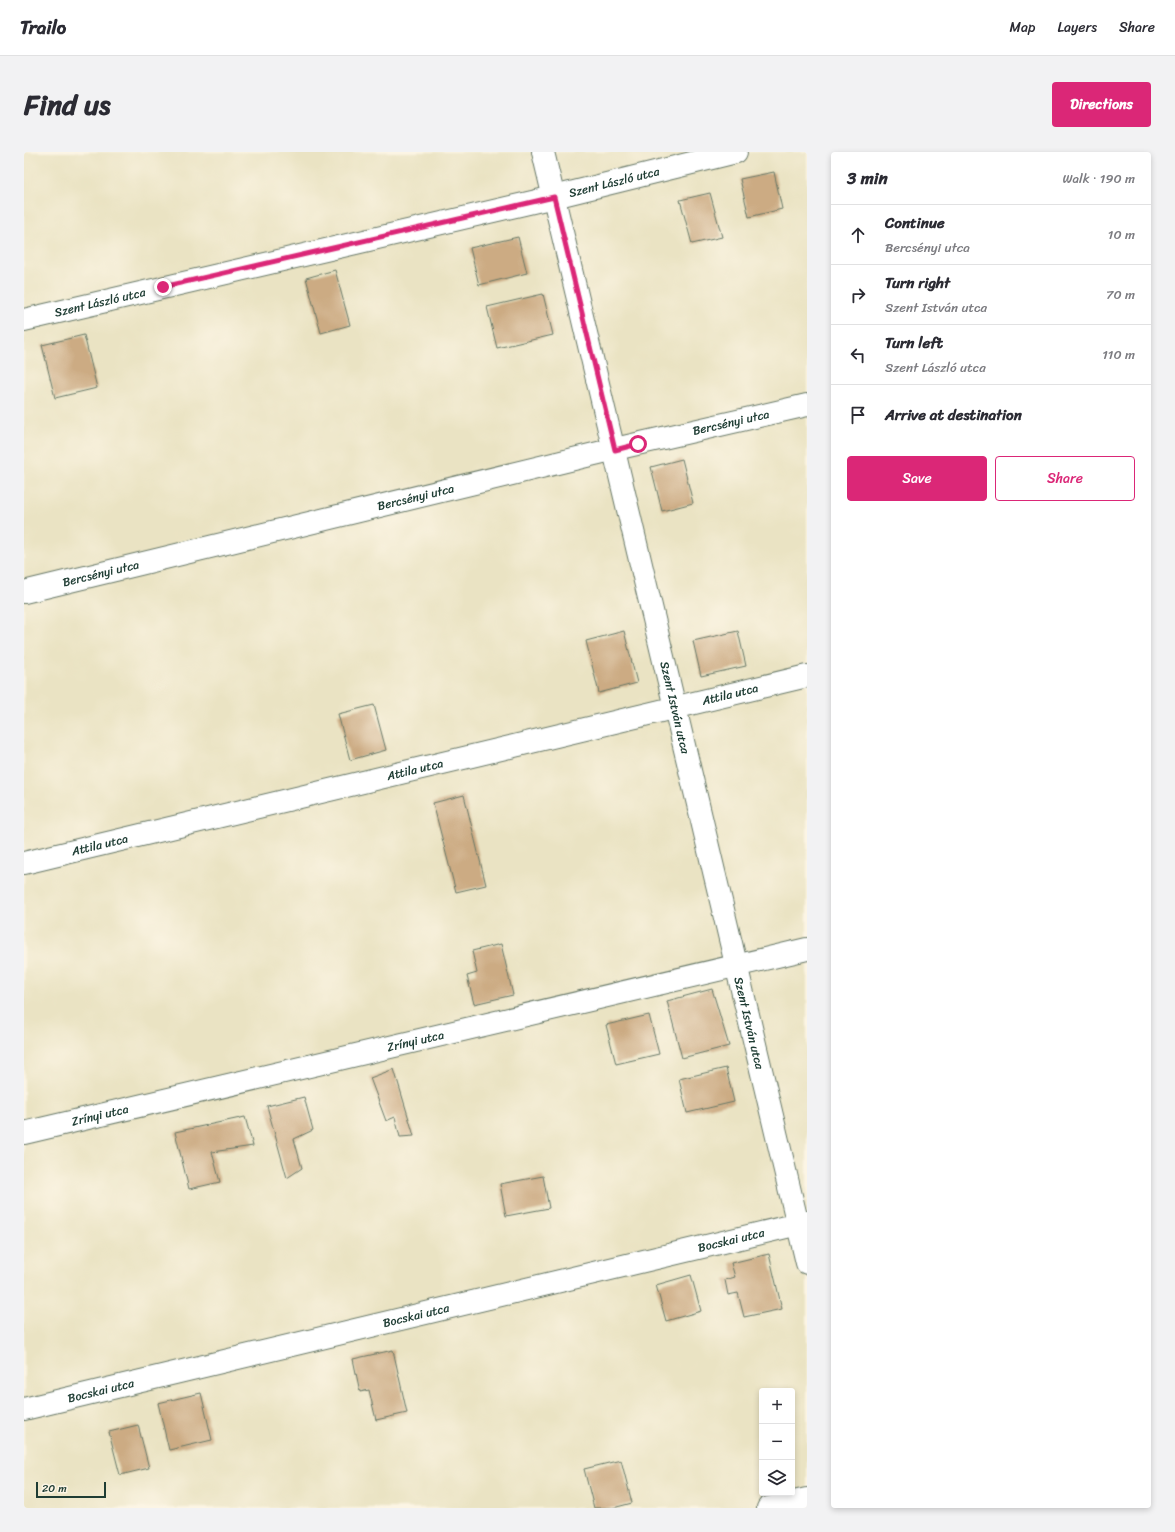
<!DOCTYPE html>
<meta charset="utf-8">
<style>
body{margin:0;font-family:Sriracha,sans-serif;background:#f2f2f3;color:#2b2b33}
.controls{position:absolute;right:12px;bottom:12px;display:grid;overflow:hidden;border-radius:4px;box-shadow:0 2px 6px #0003}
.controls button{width:36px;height:36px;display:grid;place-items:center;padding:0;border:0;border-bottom:1px solid #e1e1e2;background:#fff;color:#2b2b33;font:20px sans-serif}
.scale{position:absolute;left:12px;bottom:10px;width:70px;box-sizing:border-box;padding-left:4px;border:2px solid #1f3d34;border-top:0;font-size:11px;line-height:14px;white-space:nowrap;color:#1f3d34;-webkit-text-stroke:3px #fcf5e5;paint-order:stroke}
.stop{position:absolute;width:12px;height:12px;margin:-9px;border:3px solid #db2777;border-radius:50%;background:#fff}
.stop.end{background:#db2777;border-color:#fff;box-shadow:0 1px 4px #0008}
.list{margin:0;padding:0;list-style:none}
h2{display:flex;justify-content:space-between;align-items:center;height:52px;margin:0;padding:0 16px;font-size:17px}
h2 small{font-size:13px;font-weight:400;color:#7c7c81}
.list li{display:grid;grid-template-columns:26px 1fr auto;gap:12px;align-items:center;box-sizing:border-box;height:60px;padding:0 16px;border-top:1px solid #e1e1e2}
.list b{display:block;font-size:15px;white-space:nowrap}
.list p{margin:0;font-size:13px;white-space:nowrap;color:#7c7c81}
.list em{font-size:13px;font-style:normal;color:#7c7c81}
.actions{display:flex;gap:8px;padding:12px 16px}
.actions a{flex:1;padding:9px 0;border:1px solid #db2777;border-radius:4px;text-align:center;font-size:14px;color:#db2777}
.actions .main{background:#db2777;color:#fff}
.icon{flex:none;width:22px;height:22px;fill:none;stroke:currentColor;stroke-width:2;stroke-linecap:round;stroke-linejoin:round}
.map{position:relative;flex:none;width:783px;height:1356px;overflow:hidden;border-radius:4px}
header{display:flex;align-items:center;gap:24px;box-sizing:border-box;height:56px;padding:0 20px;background:#fff;border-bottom:1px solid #e1e1e2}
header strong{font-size:19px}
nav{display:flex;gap:22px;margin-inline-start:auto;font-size:14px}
.intro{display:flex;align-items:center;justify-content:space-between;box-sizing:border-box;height:96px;padding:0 24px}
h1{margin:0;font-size:28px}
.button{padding:10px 18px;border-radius:4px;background:#db2777;color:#fff;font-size:14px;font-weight:700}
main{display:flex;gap:24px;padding:0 24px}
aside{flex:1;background:#fff;border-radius:4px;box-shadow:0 2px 6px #0003}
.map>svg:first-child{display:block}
.building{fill:#ccab83}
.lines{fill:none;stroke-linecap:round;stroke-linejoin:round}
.minor-casing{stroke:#676;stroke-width:24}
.minor{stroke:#fff;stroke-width:22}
.route{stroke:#db2777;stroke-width:5}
.labels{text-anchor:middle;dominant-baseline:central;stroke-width:3;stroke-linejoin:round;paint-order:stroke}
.street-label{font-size:12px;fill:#1f3d34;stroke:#fcf5e5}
</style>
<header>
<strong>Trailo</strong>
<nav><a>Map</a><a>Layers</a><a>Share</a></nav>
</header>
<div class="intro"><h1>Find us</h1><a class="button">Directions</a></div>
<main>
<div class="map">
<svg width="783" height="1356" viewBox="0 0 783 1356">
<rect width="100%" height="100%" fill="#fcf5e5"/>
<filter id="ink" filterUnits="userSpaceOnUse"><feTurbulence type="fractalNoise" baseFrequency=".025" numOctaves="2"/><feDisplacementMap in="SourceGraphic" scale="8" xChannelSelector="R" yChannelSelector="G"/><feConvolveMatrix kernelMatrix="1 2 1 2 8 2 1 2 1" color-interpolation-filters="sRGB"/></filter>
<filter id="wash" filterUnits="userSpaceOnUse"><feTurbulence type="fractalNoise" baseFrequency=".012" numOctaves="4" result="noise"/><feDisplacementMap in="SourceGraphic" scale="16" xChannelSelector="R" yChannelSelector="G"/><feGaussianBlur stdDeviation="0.9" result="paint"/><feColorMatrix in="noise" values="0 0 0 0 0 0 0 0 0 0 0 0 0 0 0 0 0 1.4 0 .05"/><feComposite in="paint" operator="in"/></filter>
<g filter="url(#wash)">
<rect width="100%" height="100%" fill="#eae3c3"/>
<g id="blocks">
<path class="building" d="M 750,20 L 758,57 L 725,65 L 716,27 Z
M 686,41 L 698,85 L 668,92 L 656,48 Z
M 494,85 L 503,121 L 455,133 L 446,96 Z
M 311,118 L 326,173 L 297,181 L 282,126 Z
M 519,142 L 529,183 L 473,196 L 463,155 Z
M 60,183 L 73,236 L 31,246 L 18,193 Z
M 658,307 L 669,351 L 638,359 L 627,315 Z
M 600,479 L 613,531 L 575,541 L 562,489 Z
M 714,479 L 722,514 L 677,524 L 669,489 Z
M 350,553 L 362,598 L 326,608 L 314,562 Z
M 440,643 L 462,733 L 432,740 L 409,651 Z
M 477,792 L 489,843 L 450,852 L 443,824 L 453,821 L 448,799 Z
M 688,837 L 705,894 L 658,906 L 643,849 Z
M 625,863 L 635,902 L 592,912 L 582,873 Z
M 702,916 L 710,950 L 663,961 L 655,927 Z
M 370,917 L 390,984 L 376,985 L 371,965 L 362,969 L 346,926 Z
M 280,945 L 289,978 L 270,987 L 278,1016 L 263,1026 L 243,954 Z
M 221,965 L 229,994 L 188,1000 L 196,1030 L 165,1037 L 151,980 Z
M 519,1024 L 525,1056 L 482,1064 L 476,1032 Z
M 745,1102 L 758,1157 L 720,1165 L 714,1141 L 704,1143 L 701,1128 L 711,1125 L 707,1111 Z
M 667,1123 L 677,1159 L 642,1169 L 632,1133 Z
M 369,1198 L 383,1261 L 352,1268 L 345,1238 L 336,1240 L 329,1207 Z
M 177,1241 L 188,1288 L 145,1298 L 134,1251 Z
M 114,1273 L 125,1316 L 96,1323 L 85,1280 Z
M 597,1308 L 608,1351 L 589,1356 L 570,1356 L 560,1317 Z"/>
</g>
</g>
<g filter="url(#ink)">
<use href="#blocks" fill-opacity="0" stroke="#676" stroke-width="1"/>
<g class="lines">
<g class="minor-casing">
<g id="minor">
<path id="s1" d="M 519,0 C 610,370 692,742 783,1111"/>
<path id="s2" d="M 0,168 L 530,45 L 712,0"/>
<path id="s3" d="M 0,440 L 591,297 L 783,253"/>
<path id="s4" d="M 0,711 L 783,524"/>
<path id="s5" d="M 0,981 L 783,797"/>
<path id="s6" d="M 0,1257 L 783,1070"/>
<path d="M 744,1356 L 783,1347"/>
</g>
</g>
<use href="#minor" class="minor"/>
</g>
</g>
<g class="lines" filter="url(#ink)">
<path class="route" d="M 139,135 L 530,45 L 591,298 L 614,292"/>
</g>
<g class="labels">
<g class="street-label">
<text stroke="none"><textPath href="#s2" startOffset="606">Szent László utca</textPath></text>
<text stroke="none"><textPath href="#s2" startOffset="78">Szent László utca</textPath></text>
<text stroke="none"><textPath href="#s3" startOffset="727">Bercsényi utca</textPath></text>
<text stroke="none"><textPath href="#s3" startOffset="403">Bercsényi utca</textPath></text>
<text stroke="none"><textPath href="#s3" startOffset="79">Bercsényi utca</textPath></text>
<text stroke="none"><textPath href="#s4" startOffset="726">Attila utca</textPath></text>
<text stroke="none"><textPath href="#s1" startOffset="571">Szent István utca</textPath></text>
<text stroke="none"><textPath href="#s4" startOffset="402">Attila utca</textPath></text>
<text stroke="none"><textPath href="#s4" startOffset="78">Attila utca</textPath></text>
<text stroke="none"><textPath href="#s1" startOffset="895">Szent István utca</textPath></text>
<text stroke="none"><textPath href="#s5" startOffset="402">Zrínyi utca</textPath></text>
<text stroke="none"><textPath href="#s5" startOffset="78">Zrínyi utca</textPath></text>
<text stroke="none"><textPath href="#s6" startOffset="727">Bocskai utca</textPath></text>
<text stroke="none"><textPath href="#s6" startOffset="403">Bocskai utca</textPath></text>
<text stroke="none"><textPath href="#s6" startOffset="79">Bocskai utca</textPath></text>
</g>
</g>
</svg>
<div class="controls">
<button>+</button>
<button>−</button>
<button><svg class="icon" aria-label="layers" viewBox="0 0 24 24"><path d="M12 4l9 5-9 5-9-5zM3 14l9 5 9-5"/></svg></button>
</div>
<div class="scale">20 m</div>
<div class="stop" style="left:614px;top:292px"></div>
<div class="stop end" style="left:139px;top:135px"></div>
</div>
<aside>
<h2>3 min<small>Walk · 190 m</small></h2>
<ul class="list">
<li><svg class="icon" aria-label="ahead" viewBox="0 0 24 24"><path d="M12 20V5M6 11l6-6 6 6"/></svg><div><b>Continue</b><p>Bercsényi utca</p></div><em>10 m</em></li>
<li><svg class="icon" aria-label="right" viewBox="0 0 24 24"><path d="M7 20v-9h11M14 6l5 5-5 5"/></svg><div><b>Turn right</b><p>Szent István utca</p></div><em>70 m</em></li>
<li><svg class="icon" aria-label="left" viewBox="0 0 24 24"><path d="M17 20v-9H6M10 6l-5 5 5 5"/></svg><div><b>Turn left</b><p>Szent László utca</p></div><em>110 m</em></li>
<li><svg class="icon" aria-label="arrive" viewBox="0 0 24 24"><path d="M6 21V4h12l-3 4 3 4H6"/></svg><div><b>Arrive at destination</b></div></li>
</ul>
<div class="actions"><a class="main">Save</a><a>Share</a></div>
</aside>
</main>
